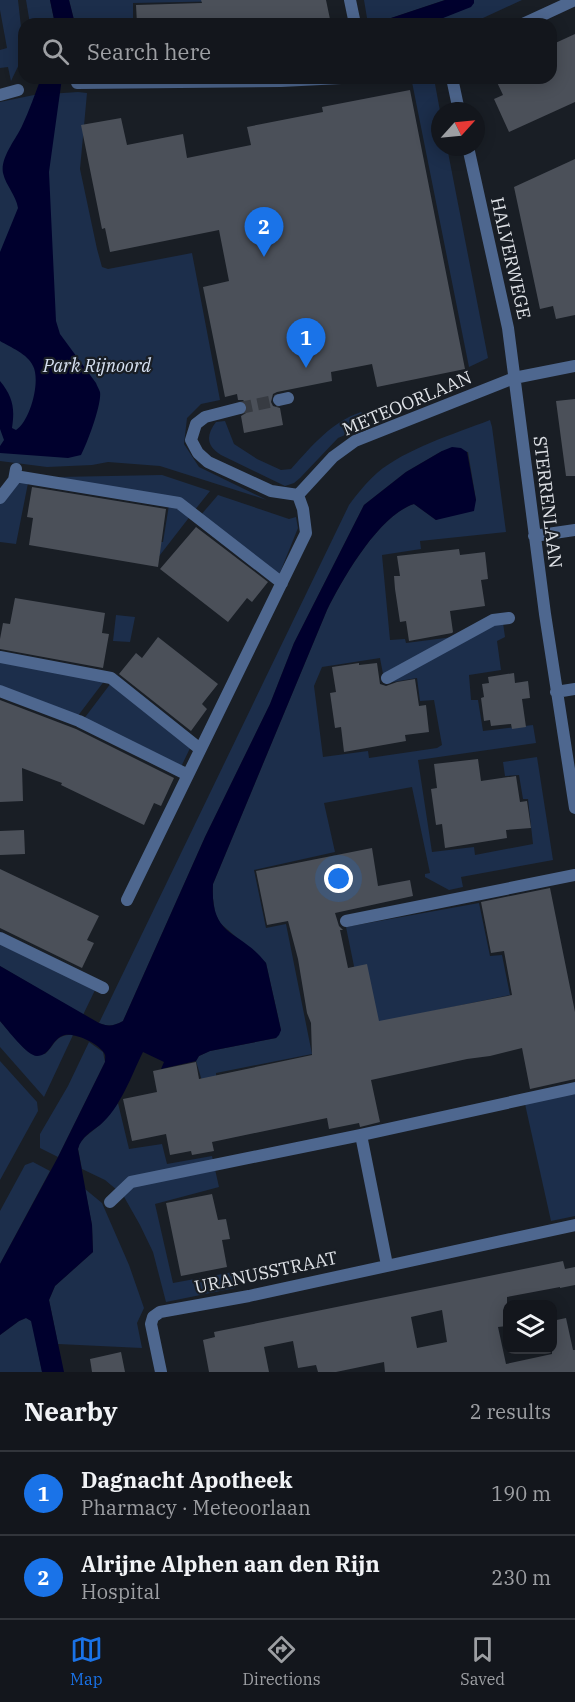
<!DOCTYPE html>
<meta charset="utf-8">
<style>
body{margin:0;font-family:"IBM Plex Serif",serif;background:#1c1f25;color:#f1f3f6}
.controls{position:absolute;right:18px;bottom:18px;display:grid;overflow:hidden;border-radius:12px;box-shadow:0 3px 15px #0003}
.controls button{width:54px;height:54px;display:grid;place-items:center;padding:0;border:0;border-bottom:2px solid #32353b;background:#13161c;color:#f1f3f6;font:30px sans-serif}
.compass{position:absolute;left:431px;top:102px;width:54px;height:54px;border-radius:50%;background:#13161c;box-shadow:0 3px 15px #0003;rotate:63deg}
.you{position:absolute;left:339px;top:879px;width:21px;height:21px;margin:-15px;border:4px solid #fff;border-radius:50%;background:#1a73e8;box-shadow:0 0 0 9px #1a73e833}
.badge{display:grid;place-items:center;width:39px;height:39px;border-radius:50%;background:#1a73e8;color:#fff;font-size:20px;font-weight:700}
.pin{position:absolute;translate:-50% -50px;filter:drop-shadow(0 2px 3px #0008)}
.pin::after{content:'';position:absolute;top:32px;width:21px;height:18px;background:inherit;clip-path:polygon(0 0,100% 0,50% 100%)}
.list{margin:0;padding:0;list-style:none}
h2{display:flex;justify-content:space-between;align-items:center;height:78px;margin:0;padding:0 24px;font-size:26px}
h2 small{font-size:20px;font-weight:400;color:#9d9fa3}
.list li{display:grid;grid-template-columns:39px 1fr auto;gap:18px;align-items:center;box-sizing:border-box;height:84px;padding:0 24px;border-top:2px solid #32353b}
.list b{display:block;font-size:22px;white-space:nowrap}
.list p{margin:0;font-size:20px;white-space:nowrap;color:#9d9fa3}
.list em{font-size:20px;font-style:normal;color:#9d9fa3}
.icon{flex:none;width:33px;height:33px;fill:none;stroke:currentColor;stroke-width:2;stroke-linecap:round;stroke-linejoin:round}
.map{position:relative;flex:none;width:575px;height:1372px;overflow:hidden}
.search{position:absolute;background:#13161c;box-shadow:0 3px 15px #0003;left:18px;right:18px;top:18px;height:66px;display:flex;align-items:center;gap:15px;box-sizing:border-box;padding:0 21px;border-radius:18px;color:#9d9fa3;font-size:22px}
.sheet{height:246px;background:#13161c}
nav{display:flex;justify-content:space-around;align-items:center;box-sizing:border-box;height:84px;border-top:2px solid #32353b;background:#13161c;font-size:16px;color:#9d9fa3}
nav a{display:grid;justify-items:center;gap:3px}
nav .on{color:#1a73e8}
.map>svg:first-child{display:block}
.green{fill:#1c2e4b}
.water{fill:#00002d}
.building{fill:#4b5059;fill-rule:evenodd}
.lines{fill:none;stroke-linecap:round;stroke-linejoin:round}
.street-tunnel{stroke:#373b42;stroke-width:12;stroke-dasharray:12 6;stroke-linecap:butt}
.street{stroke:#4e678f;stroke-width:12}
.labels{text-anchor:middle;dominant-baseline:central;stroke-width:4.5;stroke-linejoin:round;paint-order:stroke}
.street-label{font-size:18px;fill:#dfe2e7;stroke:#191e25}
.park-label{font-size:18px;font-style:italic;fill:#d6e0f1;stroke:#191e25}
</style>
<div class="map">
<svg width="575" height="1372" viewBox="0 0 575 1372">
<rect width="100%" height="100%" fill="#191e25"/>
<path class="green" d="M 0,0 L 18,0 L 24,54 L 11,81 L 8,67 L 0,68 L 0,50 L 7,48 L 0,10 Z
M 26,0 L 50,0 L 55,24 L 30,24 Z
M 69,0 L 232,0 L 232,1 L 133,3 L 133,24 L 75,24 Z
M 364,0 L 445,0 L 373,24 L 368,24 Z
M 474,0 L 522,0 L 470,24 L 428,24 L 474,3 Z
M 427,81 L 435,84 L 440,111 L 440,147 L 447,147 L 488,358 L 469,367 L 412,82 Z
M 78,92 L 87,93 L 80,169 L 97,249 L 102,267 L 108,269 L 192,253 L 220,400 L 201,404 L 187,418 L 184,444 L 199,467 L 267,500 L 160,466 L 108,462 L 92,465 L 47,467 L 0,461 L 0,102 L 34,95 Z
M 361,412 L 364,415 L 367,423 L 365,426 L 338,438 L 300,478 L 294,483 L 285,486 L 221,455 C 206,446 206,435 216,422 L 225,421 L 234,444 L 257,459 L 281,470 L 291,469 C 313,445 330,423 361,412 Z
M 490,420 L 492,427 L 506,532 L 420,541 L 421,549 L 382,555 L 390,640 L 405,639 L 406,643 L 453,637 L 383,674 L 380,658 L 322,667 L 314,686 L 323,757 L 368,751 L 369,758 L 437,748 L 442,745 L 434,700 L 420,701 L 417,678 L 387,683 L 493,625 L 503,623 L 505,637 L 497,641 L 501,670 L 469,675 L 471,700 L 478,700 L 483,731 L 533,725 L 536,743 L 418,760 L 432,852 L 474,847 L 475,855 L 533,844 L 528,799 L 523,799 L 519,775 L 505,776 L 503,762 L 537,757 L 553,860 L 461,877 L 463,887 L 449,890 L 425,877 L 425,874 L 430,873 L 412,787 L 324,803 L 335,852 L 254,870 L 266,928 L 286,924 L 312,1054 L 216,1073 L 216,1078 L 202,1081 L 196,1061 L 199,1056 L 210,1051 L 276,1038 L 281,1030 L 266,963 L 220,923 L 215,913 L 213,898 L 213,884 L 327,610 C 343,578 379,515 414,504 L 436,520 L 476,500 L 468,452 L 442,451 L 406,472 L 364,505 L 294,643 L 270,704 L 205,837 L 123,1021 C 114,1026 108,1027 99,1023 L 349,505 C 358,493 366,483 377,473 C 405,449 454,434 490,420 Z
M 162,475 L 210,491 L 194,511 L 63,479 L 58,477 Z
M 16,480 L 28,483 L 16,544 L 0,542 L 0,504 Z
M 218,495 L 289,519 L 296,517 L 298,528 L 279,575 L 200,516 Z
M 169,505 L 191,515 L 153,564 L 157,542 L 163,542 Z
M 116,615 L 135,617 L 130,642 L 113,641 Z
M 0,662 L 105,680 L 77,717 L 0,688 Z
M 111,683 L 191,746 L 181,767 L 83,720 Z
M 479,903 L 490,956 L 502,955 L 510,995 L 366,1025 L 346,927 Z
M 0,943 L 96,988 L 83,1015 L 0,966 Z
M 0,1021 L 25,1049 L 45,1054 C 56,1044 55,1034 73,1035 L 44,1097 L 0,1047 Z
M 89,1042 L 103,1052 L 105,1062 L 58,1157 L 40,1148 L 40,1134 L 68,1086 Z
M 0,1061 L 37,1102 L 38,1111 L 0,1180 Z
M 575,1093 L 575,1216 L 551,1221 L 525,1104 Z
M 118,1103 L 129,1149 L 162,1144 L 167,1164 L 212,1156 L 219,1187 L 155,1204 L 173,1283 L 233,1272 L 235,1288 L 166,1302 L 153,1252 L 140,1225 L 123,1195 L 105,1180 L 82,1169 L 78,1149 L 79,1144 L 85,1137 L 101,1124 Z
M 33,1162 L 50,1171 L 0,1264 L 0,1211 L 25,1165 Z
M 85,1189 L 102,1203 L 129,1265 L 144,1308 L 137,1323 L 142,1348 L 58,1344 L 49,1300 L 55,1286 L 93,1252 L 92,1225 Z
M 26,1318 L 32,1321 L 42,1372 L 0,1372 L 0,1335 L 19,1321 Z"/>
<path class="water" d="M 50,0 L 69,0 L 75,24 L 55,24 Z
M 445,0 L 474,0 L 474,3 L 471,7 L 428,24 L 373,24 Z
M 41,78 L 62,78 L 49,172 L 56,321 L 60,334 L 96,383 C 97,386 99,389 100,392 C 102,404 87,444 81,455 L 68,458 L 0,453 L 0,446 L 4,440 L 0,429 L 0,381 C 13,397 15,408 12,428 L 16,430 C 30,421 41,381 33,366 C 28,354 10,347 0,341 L 0,252 L 18,208 C 16,195 6,186 3,173 C 0,158 16,139 22,126 C 29,111 35,94 41,78 Z
M 452,447 L 461,448 L 467,452 L 476,500 L 474,511 L 436,520 L 414,504 C 379,515 343,578 327,610 L 213,884 C 210,939 240,929 266,963 L 281,1030 L 279,1035 L 276,1038 L 210,1051 L 199,1056 L 196,1061 L 161,1069 L 164,1062 L 143,1052 C 131,1076 121,1107 100,1125 C 91,1132 81,1137 78,1149 L 92,1225 L 93,1252 L 55,1286 L 49,1300 L 64,1372 L 42,1372 L 31,1321 L 26,1318 L 19,1321 L 0,1335 L 0,1264 L 58,1157 L 105,1062 C 105,1057 106,1056 104,1053 C 98,1043 72,1031 62,1036 C 51,1041 50,1056 37,1056 C 27,1056 7,1029 0,1021 L 0,966 L 99,1023 C 108,1027 114,1026 123,1021 L 205,837 L 270,704 L 294,643 L 364,505 L 406,472 L 442,451 Z"/>
<path class="building" d="M 201,0 L 326,0 L 331,24 L 137,24 L 136,5 L 202,3 Z
M 575,34 L 575,102 L 509,132 L 494,99 L 503,95 L 495,78 L 551,78 L 551,45 Z
M 410,90 L 465,369 L 377,387 L 372,364 L 331,372 L 332,381 L 277,392 L 273,394 L 271,402 L 273,406 L 280,408 L 283,425 L 244,433 L 241,416 L 246,413 L 248,405 L 243,400 L 238,400 L 237,394 L 225,397 L 203,287 L 229,281 L 219,230 L 110,252 L 105,228 L 102,229 L 81,125 L 121,118 L 127,145 L 183,134 L 187,158 L 251,145 L 247,127 L 323,112 L 322,107 Z
M 575,159 L 575,315 L 556,319 L 553,306 L 540,309 L 514,187 Z
M 575,399 L 575,476 L 566,476 L 556,401 Z
M 32,487 L 166,509 L 158,567 L 29,545 L 33,518 L 27,517 Z
M 196,527 L 268,582 L 252,602 L 247,598 L 228,622 L 160,569 Z
M 459,549 L 460,555 L 485,552 L 488,579 L 481,580 L 485,606 L 450,611 L 453,632 L 452,633 L 409,641 L 406,621 L 400,622 L 395,589 L 394,576 L 400,576 L 397,556 Z
M 15,598 L 105,613 L 102,633 L 109,634 L 103,668 L 0,649 L 0,639 L 3,623 L 10,624 Z
M 158,637 L 218,684 L 202,704 L 207,709 L 191,731 L 119,674 L 136,653 L 142,658 Z
M 359,663 L 359,665 L 377,663 L 380,684 L 386,686 L 397,682 L 415,679 L 419,706 L 426,705 L 429,732 L 405,735 L 406,741 L 344,752 L 341,727 L 335,728 L 330,693 L 336,692 L 332,667 Z
M 514,673 L 515,683 L 528,681 L 530,698 L 522,699 L 526,727 L 512,729 L 511,724 L 491,726 L 490,720 L 484,721 L 481,698 L 484,697 L 482,684 L 489,683 L 488,677 Z
M 0,700 L 76,729 L 174,778 L 161,806 L 154,803 L 144,825 L 61,785 L 62,783 L 22,768 L 23,801 L 0,802 Z
M 478,759 L 481,781 L 516,776 L 520,802 L 527,801 L 531,828 L 506,830 L 507,838 L 445,848 L 442,824 L 436,825 L 431,789 L 437,788 L 434,764 Z
M 24,830 L 25,854 L 0,855 L 0,831 Z
M 372,848 L 378,886 L 410,880 L 413,896 L 335,913 L 339,926 L 343,930 L 340,930 L 348,968 L 367,964 L 379,1021 L 512,995 L 504,951 L 491,953 L 481,902 L 550,888 L 575,1012 L 575,1079 L 530,1089 L 522,1048 L 490,1056 L 467,1059 L 371,1080 L 380,1122 L 360,1127 L 359,1123 L 329,1129 L 327,1118 L 212,1142 L 214,1151 L 192,1155 L 191,1151 L 170,1155 L 166,1134 L 132,1141 L 123,1099 L 157,1092 L 153,1071 L 196,1062 L 199,1079 L 312,1055 L 311,1023 L 307,1013 L 298,959 L 288,921 L 267,925 L 256,871 Z
M 0,869 L 99,916 L 87,940 L 94,943 L 82,968 L 0,928 Z
M 212,1194 L 218,1220 L 226,1219 L 230,1239 L 222,1240 L 227,1267 L 181,1276 L 166,1203 Z
M 563,1261 L 565,1269 L 575,1267 L 575,1285 L 560,1288 L 560,1287 L 507,1297 L 507,1326 L 498,1327 L 506,1364 L 552,1354 L 552,1321 L 566,1318 L 573,1350 L 575,1350 L 575,1372 L 385,1372 L 384,1362 L 336,1372 L 318,1372 L 316,1365 L 298,1368 L 293,1341 L 264,1347 L 269,1372 L 209,1372 L 203,1340 L 215,1337 L 214,1332 ZM 442,1310 L 447,1342 L 417,1348 L 411,1317 Z
M 121,1352 L 125,1372 L 92,1372 L 90,1359 Z"/>
<g class="lines">
<path class="street-tunnel" d="M 240,408 L 279,400"/>
<path class="street" d="M 350,0 L 355,24
M 523,24 L 575,0
M 452,78 L 459,111
M 77,83 L 281,81 L 341,78
M 0,95 L 18,90
M 468,147 L 508,328 L 545,614 L 575,808
M 279,400 L 288,398
M 240,408 L 205,417 L 196,424 L 191,440 L 198,453 L 208,462 L 271,491 L 298,495 L 333,457 L 355,441 L 514,378 L 575,366
M 15,476 L 179,503 L 282,583
M 0,498 L 14,480 L 16,469
M 534,536 L 575,530
M 0,657 L 111,678 L 200,749
M 387,678 L 493,620 L 509,618
M 0,691 L 79,721 L 188,775
M 556,692 L 575,689
M 127,900 L 306,533 L 303,509 L 298,495
M 346,921 L 575,875
M 0,938 L 103,988
M 361,1135 L 387,1265
M 110,1202 L 131,1182 L 361,1135 L 575,1088
M 161,1372 L 151,1324 L 153,1317 L 160,1312 L 249,1296 L 575,1225"/>
</g>
<g class="labels">
<g class="street-label">
<text transform="translate(511 258) rotate(77)">HALVERWEGE</text>
<text transform="translate(407 403) rotate(-23)">METEOORLAAN</text>
<text transform="translate(548 502) rotate(83)">STERRENLAAN</text>
<text transform="translate(266 1272) rotate(-12)">URANUSSTRAAT</text>
</g>
<g class="park-label">
<text x="97" y="365">Park Rijnoord</text>
</g>
</g>
</svg>
<div class="controls">
<button><svg class="icon" aria-label="layers" viewBox="0 0 24 24"><path d="M12 4l9 5-9 5-9-5zM3 14l9 5 9-5"/></svg></button>
</div>
<svg class="compass" viewBox="-18 -18 36 36"><path d="M0-13l5 13h-10z" fill="#e53935"/><path d="M0 13l5-13h-10z" fill="#9d9fa3"/></svg>
<div class="you"></div>
<div class="pin badge" style="left:306px;top:368px">1</div>
<div class="pin badge" style="left:264px;top:257px">2</div>
<div class="search"><svg class="icon" aria-label="search" viewBox="0 0 24 24"><circle cx="10" cy="10" r="6"/><path d="M15 15l6 6"/></svg>Search here</div>
</div>
<section class="sheet">
<h2>Nearby<small>2 results</small></h2>
<ul class="list">
<li><span class="badge">1</span><div><b>Dagnacht Apotheek</b><p>Pharmacy · Meteoorlaan</p></div><em>190 m</em></li>
<li><span class="badge">2</span><div><b>Alrijne Alphen aan den Rijn</b><p>Hospital</p></div><em>230 m</em></li>
</ul>
</section>
<nav>
<a class="on"><svg class="icon" aria-label="map" viewBox="0 0 24 24"><path d="M3 6l6-2 6 2 6-2v14l-6 2-6-2-6 2zM9 4v14M15 6v14"/></svg>Map</a>
<a><svg class="icon" aria-label="directions" viewBox="0 0 24 24"><path d="M12 3l9 9-9 9-9-9zM9 14v-3h6M13 9l2 2-2 2"/></svg>Directions</a>
<a><svg class="icon" aria-label="saved" viewBox="0 0 24 24"><path d="M7 4h10v16l-5-4-5 4z"/></svg>Saved</a>
</nav>
